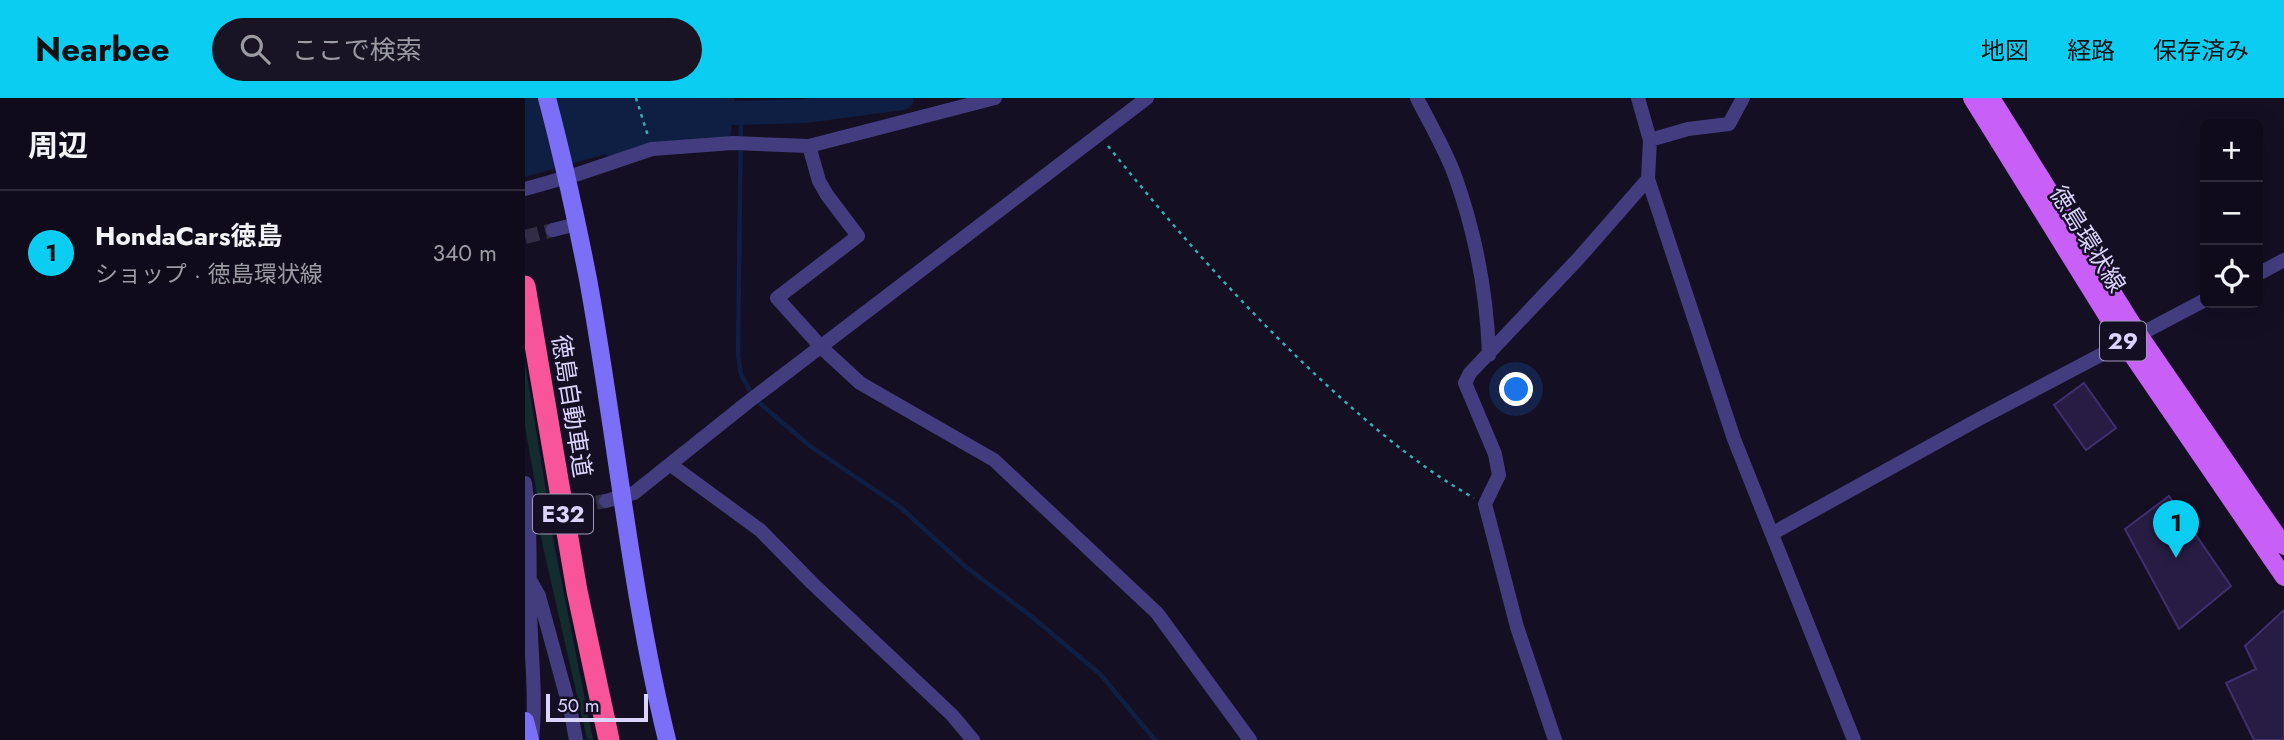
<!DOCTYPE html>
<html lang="ja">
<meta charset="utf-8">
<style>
body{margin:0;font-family:Jost,"Noto Sans JP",sans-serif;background:#181423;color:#f1f3f6}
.controls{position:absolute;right:21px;top:21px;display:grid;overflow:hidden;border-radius:10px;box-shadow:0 7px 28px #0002}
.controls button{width:63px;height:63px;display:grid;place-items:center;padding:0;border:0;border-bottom:2px solid #2f2b39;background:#0f0b1a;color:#f1f3f6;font:35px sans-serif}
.scale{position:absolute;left:21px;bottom:18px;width:102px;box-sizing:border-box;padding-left:7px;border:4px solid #dbd4fd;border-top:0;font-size:19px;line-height:24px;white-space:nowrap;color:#dbd4fd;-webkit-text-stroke:5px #140f23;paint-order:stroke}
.you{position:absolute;left:992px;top:292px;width:24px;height:24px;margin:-18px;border:5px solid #fff;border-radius:50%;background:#1a73e8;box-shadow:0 0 0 10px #1a73e833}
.badge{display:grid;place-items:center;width:46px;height:46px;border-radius:50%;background:#0bcdf2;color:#111;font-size:23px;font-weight:700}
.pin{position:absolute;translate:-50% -58px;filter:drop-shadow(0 2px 4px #0008)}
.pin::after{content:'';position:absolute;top:37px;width:24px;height:21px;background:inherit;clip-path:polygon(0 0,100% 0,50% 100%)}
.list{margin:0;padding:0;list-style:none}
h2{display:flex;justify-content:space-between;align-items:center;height:91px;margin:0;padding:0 28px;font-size:30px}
h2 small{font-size:23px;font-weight:400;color:#9b9ba2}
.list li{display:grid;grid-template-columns:46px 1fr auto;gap:21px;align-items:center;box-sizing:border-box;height:126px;padding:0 28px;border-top:2px solid #2f2b39}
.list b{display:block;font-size:26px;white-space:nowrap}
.list p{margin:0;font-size:23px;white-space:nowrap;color:#9b9ba2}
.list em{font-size:23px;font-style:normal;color:#9b9ba2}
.icon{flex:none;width:38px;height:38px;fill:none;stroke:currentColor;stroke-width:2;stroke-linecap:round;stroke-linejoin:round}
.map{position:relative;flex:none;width:1759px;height:642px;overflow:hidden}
header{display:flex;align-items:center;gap:42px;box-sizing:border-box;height:98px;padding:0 35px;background:#0bcdf2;color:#111}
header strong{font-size:33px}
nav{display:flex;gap:38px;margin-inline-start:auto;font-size:24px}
.search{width:490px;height:63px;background:#181423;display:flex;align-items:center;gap:18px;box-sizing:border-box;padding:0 24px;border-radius:38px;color:#9b9ba2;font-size:26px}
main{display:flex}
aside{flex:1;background:#0f0b1a}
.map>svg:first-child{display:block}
.green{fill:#132c2d}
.water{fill:#0e1f43}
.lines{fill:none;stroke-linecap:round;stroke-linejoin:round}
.stream{stroke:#0e1f43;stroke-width:4.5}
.river{stroke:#0e1f43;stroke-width:24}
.building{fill:#271c43;stroke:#402f6e;stroke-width:2}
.street-tunnel{stroke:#322d44;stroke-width:14;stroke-dasharray:14 7;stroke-linecap:butt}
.path{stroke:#34b0b0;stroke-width:2.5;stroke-dasharray:3.5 5;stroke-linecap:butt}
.street{stroke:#433d80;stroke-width:14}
.secondary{stroke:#7b6ff8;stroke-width:18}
.primary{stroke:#c860f8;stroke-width:18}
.highway{stroke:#f75499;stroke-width:21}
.labels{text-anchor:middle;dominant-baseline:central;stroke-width:5;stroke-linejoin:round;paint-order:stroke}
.shield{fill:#140f23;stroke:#9f99bc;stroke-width:2}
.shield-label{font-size:23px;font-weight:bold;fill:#dbd4fd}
.street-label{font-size:24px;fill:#dbd4fd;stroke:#140f23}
</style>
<header>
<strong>Nearbee</strong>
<div class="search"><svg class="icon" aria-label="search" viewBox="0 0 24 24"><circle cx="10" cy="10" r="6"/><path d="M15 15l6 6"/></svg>ここで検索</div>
<nav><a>地図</a><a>経路</a><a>保存済み</a></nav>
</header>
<main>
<aside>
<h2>周辺<small></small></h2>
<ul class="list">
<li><span class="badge">1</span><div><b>HondaCars徳島</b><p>ショップ · 徳島環状線</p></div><em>340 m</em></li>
</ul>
</aside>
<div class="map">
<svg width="1759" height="642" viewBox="0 0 1759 642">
<rect width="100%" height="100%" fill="#140f23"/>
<path class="green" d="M 0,265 L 23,405 L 12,397 L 0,328 Z
M 24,420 L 68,642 L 62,641 L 18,449 L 15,433 L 19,422 Z"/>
<path class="water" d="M 0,0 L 210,0 L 205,41 C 163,39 123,46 83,59 L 81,56 L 0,79 Z"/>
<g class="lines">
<path class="stream" d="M 216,16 L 213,257 L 216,276 L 224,291 L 237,307 L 285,348 L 375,409 L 441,469 L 506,518 L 575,576 L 630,642"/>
<path class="river" d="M 175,16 L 280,13 L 377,0"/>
</g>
<path class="building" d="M 1559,285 L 1591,330 L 1561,352 L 1529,307 Z
M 1644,398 L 1706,488 L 1654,531 L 1600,431 Z
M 1759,512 L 1759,642 L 1729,642 L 1701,585 L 1731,571 L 1720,548 Z"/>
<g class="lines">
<path class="street-tunnel" d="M 0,139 L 28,132
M 30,412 L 81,403"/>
<path class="path" d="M 111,0 L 123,38
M 583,48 C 652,134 724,216 806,291 C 851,332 896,370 949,400"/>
<path class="street" d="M 892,0 C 905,26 920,51 930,78 C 950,134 962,197 964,257
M 1113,0 L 1125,42 L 1123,81 L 1209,341 L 1329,642
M 1125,42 L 1163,31 L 1204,26 L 1218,0
M 284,48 L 294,83 L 302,97 L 333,138 L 252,200 L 297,250 L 335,285 L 469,362 L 632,515 L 725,642
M 0,91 L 53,76 L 127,51 L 208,45 L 284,48 L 470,0
M 28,132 L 52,126
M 1733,176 L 1759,162
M 146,367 L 235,432 L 287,485 L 427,617 L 448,642
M 0,385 C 6,425 4,464 5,504 C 5,550 12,595 7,641
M 81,403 L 109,395 L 223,304 L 622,0
M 5,417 L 22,414
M 1248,435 L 1454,321 L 1680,202
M 5,482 L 14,498 L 46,615 L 51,642
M 1030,642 L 992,529 L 960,406 L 974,377 L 970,356 L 940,285 L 945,275 L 1053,161 L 1123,81"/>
<path class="secondary" d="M 22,0 C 38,60 51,120 63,181 C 91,335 105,491 142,642
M 0,623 L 5,642"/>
<path class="primary" d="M 1447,0 L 1599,245 L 1759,479
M 1466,0 L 1614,237 L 1759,448"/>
<path class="highway" d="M 0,188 L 52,493 L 84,642"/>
</g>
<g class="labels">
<g class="shield">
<rect x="1575" y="223.5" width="46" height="39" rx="5"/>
<rect x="8" y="396.5" width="60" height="39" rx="5"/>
</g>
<g class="shield-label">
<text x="1598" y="243">29</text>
<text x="38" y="416">E32</text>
</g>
<g class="street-label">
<text transform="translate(1563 141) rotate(58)">徳島環状線</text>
<text transform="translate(47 308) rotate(81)">徳島自動車道</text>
</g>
</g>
</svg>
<div class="controls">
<button>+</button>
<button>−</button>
<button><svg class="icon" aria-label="locate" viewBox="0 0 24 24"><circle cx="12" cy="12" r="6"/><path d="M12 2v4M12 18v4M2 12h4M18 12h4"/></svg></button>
</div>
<div class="scale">50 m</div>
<div class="you"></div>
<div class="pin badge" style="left:1651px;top:460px">1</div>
</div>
</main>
